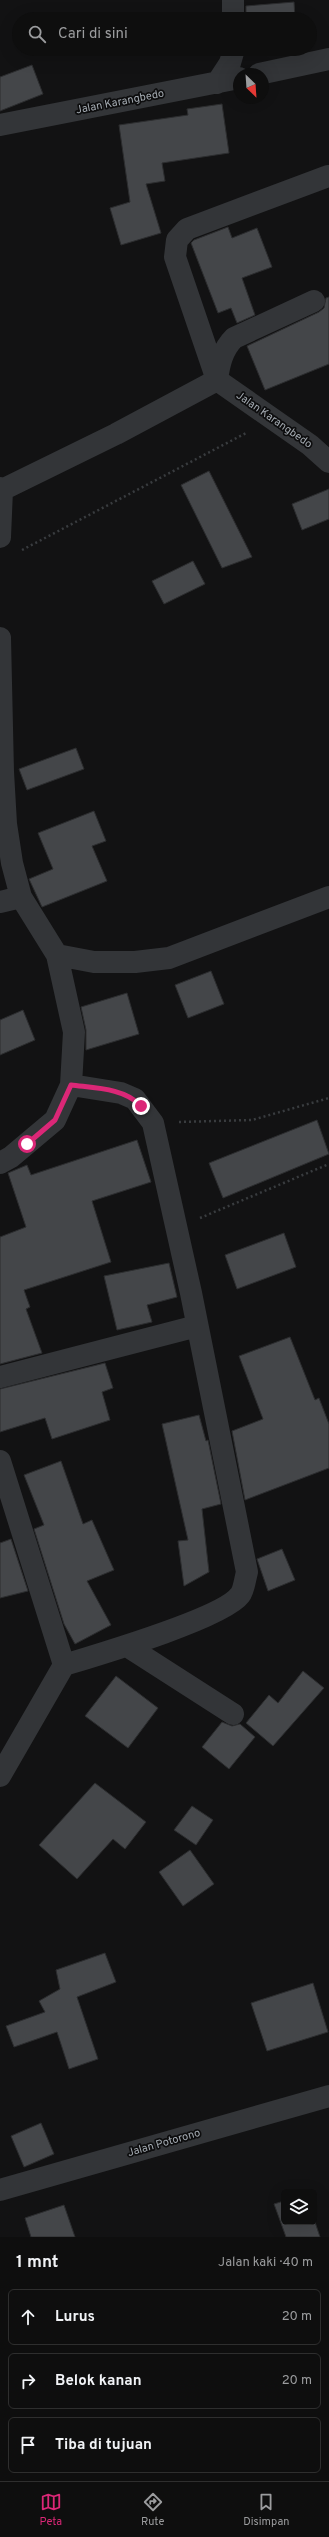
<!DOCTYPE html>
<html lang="id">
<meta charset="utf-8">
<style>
body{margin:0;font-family:Overpass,sans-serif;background:#1c1c1c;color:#f1f3f6}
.controls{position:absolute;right:12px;bottom:12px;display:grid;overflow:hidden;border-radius:6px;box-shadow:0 4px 16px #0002}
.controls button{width:36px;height:36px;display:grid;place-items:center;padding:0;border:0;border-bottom:1px solid #2e2e2e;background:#0e0e0e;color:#f1f3f6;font:20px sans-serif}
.compass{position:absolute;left:233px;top:68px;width:36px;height:36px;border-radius:50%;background:#0e0e0e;box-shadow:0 4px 16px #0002;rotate:155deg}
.stop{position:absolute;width:12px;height:12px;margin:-9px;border:3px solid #db2777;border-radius:50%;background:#fff}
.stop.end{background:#db2777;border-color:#fff;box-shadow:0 1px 4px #0008}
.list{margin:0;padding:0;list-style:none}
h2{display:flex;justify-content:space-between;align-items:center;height:52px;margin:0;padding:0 16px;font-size:17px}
h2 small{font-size:13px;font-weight:400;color:#9b9c9e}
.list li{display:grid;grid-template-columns:26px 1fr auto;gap:12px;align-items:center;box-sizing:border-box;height:56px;margin:0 8px 8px;padding:0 8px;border:1px solid #2e2e2e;border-radius:6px}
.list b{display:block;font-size:15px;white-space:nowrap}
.list em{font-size:13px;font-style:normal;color:#9b9c9e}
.icon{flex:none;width:22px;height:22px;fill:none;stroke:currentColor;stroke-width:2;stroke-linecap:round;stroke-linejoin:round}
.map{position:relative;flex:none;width:329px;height:2237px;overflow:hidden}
.search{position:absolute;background:#0e0e0e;box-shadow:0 4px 16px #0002;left:12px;right:12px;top:12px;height:44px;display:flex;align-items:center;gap:10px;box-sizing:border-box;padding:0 14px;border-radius:22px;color:#9b9c9e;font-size:15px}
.sheet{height:244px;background:#0e0e0e}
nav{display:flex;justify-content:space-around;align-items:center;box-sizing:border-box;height:56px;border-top:1px solid #2e2e2e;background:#0e0e0e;font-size:11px;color:#9b9c9e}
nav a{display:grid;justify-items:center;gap:2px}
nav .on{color:#db2777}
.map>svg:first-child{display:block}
.building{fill:#444649;stroke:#2c2d2f}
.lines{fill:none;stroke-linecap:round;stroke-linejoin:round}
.path{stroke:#393c3f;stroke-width:2.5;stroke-dasharray:2 3;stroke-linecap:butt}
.minor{stroke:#333538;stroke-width:22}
.route{stroke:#db2777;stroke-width:5}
.labels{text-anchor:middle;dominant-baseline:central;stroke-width:3.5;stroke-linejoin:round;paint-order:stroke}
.street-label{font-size:11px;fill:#a5acb3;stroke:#0d0d0e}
</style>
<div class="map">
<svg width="329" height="2237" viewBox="0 0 329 2237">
<rect width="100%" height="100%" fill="#121213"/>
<path class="building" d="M 294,2 L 295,19 L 246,19 L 246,6 Z
M 246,49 L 297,49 L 297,50 L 245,54 Z
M 32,65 L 43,94 L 0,111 L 0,77 Z
M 222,104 L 229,153 L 162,163 L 165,181 L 146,184 L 161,233 L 121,245 L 110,208 L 130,202 L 119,125 L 188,115 L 187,109 Z
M 228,227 L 232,238 L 257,228 L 272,267 L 242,278 L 255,315 L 237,323 L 231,308 L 218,313 L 191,243 L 194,240 Z
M 329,297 L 329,364 L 265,390 L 247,346 L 319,312 L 324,308 L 326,298 Z
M 209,471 L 252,557 L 222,568 L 181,485 Z
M 329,489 L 329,519 L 302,530 L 292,504 Z
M 193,561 L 205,584 L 164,604 L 152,581 Z
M 76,748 L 84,769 L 27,790 L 19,769 Z
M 94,811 L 106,841 L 92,846 L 107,881 L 42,907 L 29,879 L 53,869 L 38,833 Z
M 211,971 L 224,1004 L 188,1018 L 175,985 Z
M 127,993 L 139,1034 L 86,1050 L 86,1030 L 81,1007 Z
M 23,1010 L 35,1040 L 0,1055 L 0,1020 Z
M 317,1120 L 329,1154 L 223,1198 L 209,1163 Z
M 137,1140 L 151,1182 L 92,1201 L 111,1262 L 24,1290 L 30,1307 L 26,1309 L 42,1353 L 0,1364 L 0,1237 L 26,1227 L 8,1173 L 27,1165 L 31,1175 Z
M 284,1233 L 296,1267 L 237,1289 L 225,1255 Z
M 169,1263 L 177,1297 L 147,1305 L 152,1322 L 117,1330 L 104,1276 Z
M 290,1337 L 315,1400 L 319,1398 L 329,1424 L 329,1468 L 245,1500 L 232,1431 L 263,1419 L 239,1356 Z
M 105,1363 L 113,1388 L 102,1392 L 110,1420 L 52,1439 L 45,1418 L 0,1432 L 0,1389 Z
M 199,1415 L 206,1441 L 208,1440 L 221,1504 L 202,1509 L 209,1572 L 184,1586 L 178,1541 L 188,1540 L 162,1424 Z
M 61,1461 L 83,1524 L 92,1520 L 114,1570 L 87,1581 L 111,1625 L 75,1644 L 64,1624 L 34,1529 L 44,1525 L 24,1475 Z
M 11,1539 L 28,1591 L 0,1598 L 0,1543 Z
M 282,1549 L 295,1580 L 268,1591 L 257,1559 Z
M 303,1671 L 324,1688 L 273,1746 L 246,1723 L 269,1695 L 278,1703 Z
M 116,1676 L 158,1708 L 128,1748 L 85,1716 Z
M 222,1722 L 232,1726 L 240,1724 L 255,1737 L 229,1769 L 202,1747 Z
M 95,1783 L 146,1822 L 125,1849 L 113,1839 L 77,1879 L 39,1845 Z
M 192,1806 L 213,1820 L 196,1845 L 174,1830 Z
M 190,1850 L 214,1884 L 183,1906 L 159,1872 Z
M 105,1953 L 116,1982 L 77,1997 L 98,2059 L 69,2069 L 57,2032 L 14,2047 L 6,2026 L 45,2012 L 39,2001 L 60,1989 L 56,1970 Z
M 313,1983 L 328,2032 L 267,2051 L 251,2003 Z
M 41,2123 L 54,2154 L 24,2167 L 11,2136 Z
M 284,2201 L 284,2222 L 314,2222 L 314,2219 L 320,2237 L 286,2237 L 274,2204 Z
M 64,2205 L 75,2237 L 31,2237 L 25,2218 Z"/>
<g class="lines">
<path class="path" d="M 22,550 L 248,432
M 179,1122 L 252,1120 L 329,1098
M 200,1218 L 329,1164"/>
<path class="minor" d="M 233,19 L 233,0
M 259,74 L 329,59
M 217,83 L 230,63 L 234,49
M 0,125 L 239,78
M 314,301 L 234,338 C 222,350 219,365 217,380 L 310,445 L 329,462
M 0,488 L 2,490 L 116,434 L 217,380 L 175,257 L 177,240 L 187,229 L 328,176
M 0,537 L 2,490
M 0,638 L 3,772 L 6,824 L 12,863 L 21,897 L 57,955 L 74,1032 L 71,1085 L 55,1120 L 11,1157 L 0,1163
M 0,902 L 21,897
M 57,955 L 94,962 L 135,962 L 169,958 L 329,897
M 0,1377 L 197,1326
M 0,1461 L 64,1665
M 127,1646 L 233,1714
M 0,1776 L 64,1665 C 97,1655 223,1618 240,1595 C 244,1590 245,1579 247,1572 L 191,1293 L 153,1123 L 135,1099 L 121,1093 L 71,1085
M 0,2190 L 329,2096"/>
</g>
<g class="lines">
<path class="route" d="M 27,1144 L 55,1120 L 71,1085 C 94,1088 125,1088 141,1106"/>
</g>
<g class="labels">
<g class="street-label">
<text transform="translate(120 102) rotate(-11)">Jalan Karangbedo</text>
<text transform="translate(274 420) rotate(35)">Jalan Karangbedo</text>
<text transform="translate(164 2143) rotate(-16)">Jalan Potorono</text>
</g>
</g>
</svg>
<div class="controls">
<button><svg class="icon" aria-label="layers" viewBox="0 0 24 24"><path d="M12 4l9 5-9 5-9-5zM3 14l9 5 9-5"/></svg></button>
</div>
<svg class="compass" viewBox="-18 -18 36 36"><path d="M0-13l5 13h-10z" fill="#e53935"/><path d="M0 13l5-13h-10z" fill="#9b9c9e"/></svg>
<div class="stop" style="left:27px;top:1144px"></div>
<div class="stop end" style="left:141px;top:1106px"></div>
<div class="search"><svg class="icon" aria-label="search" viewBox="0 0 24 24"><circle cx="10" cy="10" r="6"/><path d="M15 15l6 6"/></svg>Cari di sini</div>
</div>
<section class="sheet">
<h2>1 mnt<small>Jalan kaki · 40 m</small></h2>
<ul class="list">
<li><svg class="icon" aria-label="ahead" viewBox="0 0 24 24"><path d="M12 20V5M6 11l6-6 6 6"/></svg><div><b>Lurus</b></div><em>20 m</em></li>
<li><svg class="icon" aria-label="right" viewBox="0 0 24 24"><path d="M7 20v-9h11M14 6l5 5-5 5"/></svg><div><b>Belok kanan</b></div><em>20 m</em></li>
<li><svg class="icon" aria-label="arrive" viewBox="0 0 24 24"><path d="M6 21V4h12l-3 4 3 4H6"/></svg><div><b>Tiba di tujuan</b></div></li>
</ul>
</section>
<nav>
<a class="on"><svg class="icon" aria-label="map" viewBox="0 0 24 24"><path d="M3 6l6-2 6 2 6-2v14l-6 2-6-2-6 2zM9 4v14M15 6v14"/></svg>Peta</a>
<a><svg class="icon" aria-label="directions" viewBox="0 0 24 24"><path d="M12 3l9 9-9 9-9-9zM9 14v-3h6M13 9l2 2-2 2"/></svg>Rute</a>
<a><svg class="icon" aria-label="saved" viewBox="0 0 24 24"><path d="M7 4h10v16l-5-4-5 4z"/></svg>Disimpan</a>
</nav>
